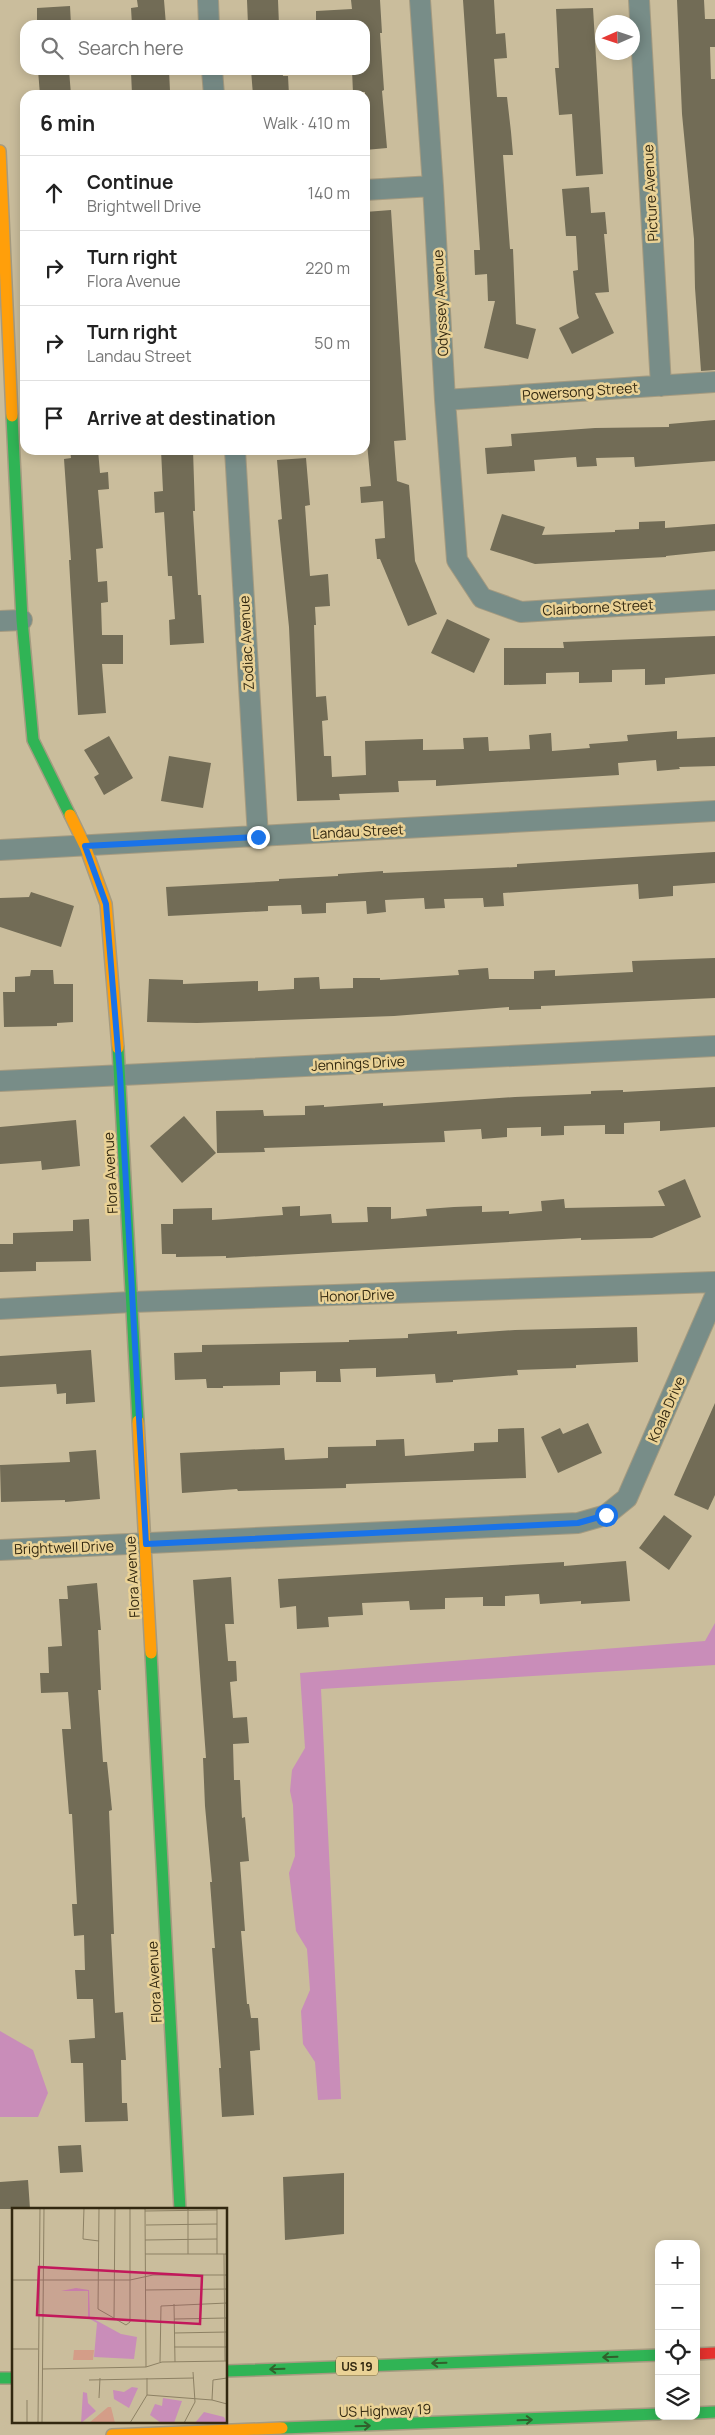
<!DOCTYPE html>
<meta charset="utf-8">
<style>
body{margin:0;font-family:Manrope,sans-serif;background:#f6f6f6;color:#222}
.controls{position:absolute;right:15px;bottom:15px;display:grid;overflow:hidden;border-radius:10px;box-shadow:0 2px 12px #0003}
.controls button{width:45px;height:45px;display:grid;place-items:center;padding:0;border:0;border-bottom:1px solid #e0e0e0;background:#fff;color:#222;font:25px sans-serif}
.compass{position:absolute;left:595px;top:15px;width:45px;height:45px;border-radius:50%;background:#fff;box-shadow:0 2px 12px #0003;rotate:267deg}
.stop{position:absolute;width:15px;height:15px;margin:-11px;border:4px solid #1a73e8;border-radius:50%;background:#fff}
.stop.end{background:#1a73e8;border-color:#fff;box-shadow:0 1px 5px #0008}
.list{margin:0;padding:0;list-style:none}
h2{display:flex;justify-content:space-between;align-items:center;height:65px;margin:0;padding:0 20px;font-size:21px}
h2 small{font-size:16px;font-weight:400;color:#767676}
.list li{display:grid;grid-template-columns:32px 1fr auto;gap:15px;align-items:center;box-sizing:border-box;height:75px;padding:0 20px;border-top:1px solid #e0e0e0}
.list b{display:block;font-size:19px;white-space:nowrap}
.list p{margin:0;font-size:16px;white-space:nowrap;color:#767676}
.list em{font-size:16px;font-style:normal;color:#767676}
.icon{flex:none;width:28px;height:28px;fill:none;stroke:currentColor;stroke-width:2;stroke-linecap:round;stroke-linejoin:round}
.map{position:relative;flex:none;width:715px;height:2435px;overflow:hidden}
.search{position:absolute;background:#fff;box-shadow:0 2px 12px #0003;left:20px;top:20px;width:350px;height:55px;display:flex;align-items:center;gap:12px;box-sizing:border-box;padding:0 18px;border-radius:15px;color:#767676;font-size:19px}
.panel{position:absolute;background:#fff;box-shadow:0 2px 12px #0003;left:20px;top:90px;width:350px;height:365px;border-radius:15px}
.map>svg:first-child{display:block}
.water{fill:#c98db9}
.building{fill:#726c56}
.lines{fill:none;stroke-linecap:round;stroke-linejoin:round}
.street-casing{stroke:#a59b80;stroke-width:22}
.fast-casing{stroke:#a59b80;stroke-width:14}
.slow-casing{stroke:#a59b80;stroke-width:14}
.jam-casing{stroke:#a59b80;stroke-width:14}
.street{stroke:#788d88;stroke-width:20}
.fast{stroke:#30b455;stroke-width:11}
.slow{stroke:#ff9f0a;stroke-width:11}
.jam{stroke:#e5322d;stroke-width:11}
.oneway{stroke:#31602c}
.route{stroke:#1a73e8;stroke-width:6}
.labels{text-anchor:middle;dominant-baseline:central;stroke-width:5;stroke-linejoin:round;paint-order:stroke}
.shield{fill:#ead296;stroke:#695b38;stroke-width:1}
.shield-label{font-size:12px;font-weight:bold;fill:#322810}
.street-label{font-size:14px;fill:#322810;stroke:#ead296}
.inset-road{fill:none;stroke:#8d8164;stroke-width:1}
.view{fill:#c2185b;fill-opacity:0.15;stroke:#c2185b;stroke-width:2.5}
.inset-edge{fill:none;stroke:#322810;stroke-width:2.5}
</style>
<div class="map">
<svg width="715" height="2435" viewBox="0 0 715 2435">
<rect width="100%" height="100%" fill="#cabd9c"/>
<path class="water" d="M 715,1623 L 715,1665 L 321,1689 L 341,2099 L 318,2100 L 315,2062 L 303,2044 L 301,2011 L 310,1990 L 307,1949 L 296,1931 L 289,1873 L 295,1856 L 293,1805 L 290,1791 L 292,1770 L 305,1748 L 300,1673 L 705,1641 Z
M 0,2031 L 33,2050 L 48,2093 L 38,2117 L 0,2117 Z"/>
<path class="building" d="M 137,0 L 164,0 L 166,25 L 132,25 L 131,8 L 138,7 Z
M 247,0 L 278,0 L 279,25 L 248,25 Z
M 351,0 L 380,0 L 382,33 L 380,33 L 384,90 L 382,91 L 387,148 L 365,150 L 365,92 L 353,93 L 352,70 L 365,70 L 365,25 L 316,25 L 316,11 L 352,9 Z
M 463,0 L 494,0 L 496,34 L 505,33 L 507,58 L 494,59 L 497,97 L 507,97 L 511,132 L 513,155 L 503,155 L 510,249 L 513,249 L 516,324 L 536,329 L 528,359 L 484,348 L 495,301 L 488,301 L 487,274 L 475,275 L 474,250 L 480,250 Z
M 677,0 L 704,0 L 705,19 L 715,19 L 715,47 L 710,47 L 711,79 L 715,79 L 715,370 L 701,371 L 695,288 L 694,239 L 682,114 Z
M 70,6 L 71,25 L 37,25 L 37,8 Z
M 593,8 L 603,174 L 576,176 L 572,114 L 559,115 L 555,68 L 559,68 L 556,9 Z
M 38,70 L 69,70 L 71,95 L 40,95 Z
M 140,70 L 169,70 L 170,91 L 132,94 L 131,72 Z
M 251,70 L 282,70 L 283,76 L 288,76 L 289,95 L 253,95 Z
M 589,187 L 591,213 L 605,212 L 607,234 L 604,234 L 609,292 L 595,293 L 614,333 L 572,354 L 559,328 L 579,318 L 577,313 L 573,271 L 578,270 L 576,236 L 566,236 L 562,189 Z
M 391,210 L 406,440 L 394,441 L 397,481 L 409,485 L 415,561 L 437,614 L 408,626 L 380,559 L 377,559 L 375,539 L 385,538 L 383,501 L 361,503 L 360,487 L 371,486 L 367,443 L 365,443 L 365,212 Z
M 715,420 L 715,461 L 635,467 L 634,457 L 596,458 L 597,466 L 577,467 L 576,457 L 534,460 L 535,471 L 487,474 L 485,448 L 512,446 L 511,434 L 595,428 L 669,427 L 669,424 Z
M 70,450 L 98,450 L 100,473 L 108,472 L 109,489 L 98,490 L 103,548 L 96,549 L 98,582 L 107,581 L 108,602 L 101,603 L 102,635 L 123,635 L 123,664 L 102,664 L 106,713 L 78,715 L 69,560 L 71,560 L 64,459 L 71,458 Z
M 161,450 L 193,450 L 195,511 L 193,511 L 198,595 L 201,595 L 204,643 L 170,645 L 169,620 L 175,619 L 172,576 L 168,576 L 164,512 L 155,513 L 154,492 L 163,491 Z
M 306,458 L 310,505 L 305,506 L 310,576 L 328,574 L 330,606 L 315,607 L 316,625 L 314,625 L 316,697 L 326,696 L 328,720 L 322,721 L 324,756 L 331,756 L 332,777 L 366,775 L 365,741 L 423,739 L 423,750 L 464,749 L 463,738 L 488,737 L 489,751 L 530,749 L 529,735 L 551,733 L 552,751 L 590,748 L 589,744 L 628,741 L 627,735 L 677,731 L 677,739 L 715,737 L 715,766 L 679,767 L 680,769 L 657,771 L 656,760 L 618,763 L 619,775 L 436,786 L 436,780 L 398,781 L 399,792 L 339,794 L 340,800 L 297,801 L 289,627 L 278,520 L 282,519 L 277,460 Z
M 502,514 L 545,527 L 542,535 L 615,532 L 615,530 L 639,529 L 639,522 L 665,521 L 665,528 L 715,524 L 715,551 L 666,556 L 666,557 L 535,564 L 490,550 Z
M 447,619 L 490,639 L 474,673 L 431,653 Z
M 715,636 L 715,674 L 665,678 L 665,684 L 645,685 L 645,669 L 612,670 L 612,682 L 579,683 L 579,672 L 546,673 L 546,684 L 504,685 L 504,648 L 564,648 L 563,642 Z
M 109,736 L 133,778 L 104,795 L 94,777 L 99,774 L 84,750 Z
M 169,756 L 211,763 L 203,808 L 161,801 Z
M 715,852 L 715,883 L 673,886 L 673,896 L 639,899 L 638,884 L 503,893 L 504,906 L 484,907 L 483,898 L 444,899 L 445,908 L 425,909 L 424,898 L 385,900 L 386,912 L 367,914 L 366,901 L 326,903 L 326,913 L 302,914 L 301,905 L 268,906 L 268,911 L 168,916 L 166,887 L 279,881 L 279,879 L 338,876 L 338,874 L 383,871 L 383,873 L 517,867 L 517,864 Z
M 31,892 L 74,906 L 61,947 L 0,927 L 0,898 L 29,897 Z
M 715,958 L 715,998 L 541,1006 L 541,1009 L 509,1010 L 509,1007 L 394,1016 L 197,1023 L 147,1022 L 149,979 L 183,980 L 183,984 L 258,981 L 258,991 L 294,989 L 294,978 L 319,977 L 320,989 L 353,988 L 353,978 L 380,978 L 380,980 L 459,975 L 458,970 L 488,968 L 489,979 L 534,979 L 534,971 L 555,970 L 555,976 L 633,972 L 632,961 Z
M 31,970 L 53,970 L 54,984 L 73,984 L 73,1022 L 57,1023 L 57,1026 L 4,1027 L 3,992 L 15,992 L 15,977 L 30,976 Z
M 715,1087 L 715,1127 L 660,1131 L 660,1121 L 624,1123 L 624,1134 L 605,1134 L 605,1125 L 564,1126 L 564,1135 L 541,1136 L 541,1127 L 507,1128 L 507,1137 L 482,1139 L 481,1129 L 444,1131 L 445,1142 L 264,1148 L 265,1152 L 217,1153 L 216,1111 L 263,1110 L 264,1116 L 305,1115 L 305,1106 L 324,1105 L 324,1107 L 383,1103 L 383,1106 L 515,1097 L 591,1094 L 591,1091 L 623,1090 L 623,1092 Z
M 184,1116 L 216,1153 L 182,1183 L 150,1146 Z
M 76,1120 L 80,1166 L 42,1170 L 41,1161 L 0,1164 L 0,1127 Z
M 685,1179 L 701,1217 L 652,1238 L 581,1240 L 581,1238 L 226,1258 L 226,1256 L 176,1257 L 176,1254 L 162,1254 L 161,1224 L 173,1224 L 173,1209 L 212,1208 L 212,1220 L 283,1215 L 282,1207 L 300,1206 L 300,1216 L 331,1214 L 332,1223 L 368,1222 L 367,1207 L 391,1207 L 391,1219 L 427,1216 L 426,1209 L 454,1207 L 482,1206 L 482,1212 L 509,1211 L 509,1214 L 542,1211 L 541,1201 L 564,1199 L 565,1208 L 665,1206 L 658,1191 Z
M 89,1219 L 91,1261 L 36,1262 L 36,1271 L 0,1272 L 0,1244 L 13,1244 L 13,1233 L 73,1231 L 73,1220 Z
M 637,1327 L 638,1362 L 576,1365 L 576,1368 L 517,1370 L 518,1375 L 453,1380 L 453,1382 L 436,1383 L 435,1374 L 376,1377 L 376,1368 L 340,1369 L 341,1382 L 316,1382 L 316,1371 L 280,1372 L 280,1385 L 223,1386 L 223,1388 L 207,1388 L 206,1379 L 175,1380 L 174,1353 L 202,1352 L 202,1345 L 349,1342 L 349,1340 L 408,1338 L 408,1334 L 457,1331 L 457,1334 L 515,1330 Z
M 91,1350 L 95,1402 L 66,1404 L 66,1393 L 57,1394 L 56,1384 L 0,1387 L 0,1356 Z
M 715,1403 L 715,1495 L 708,1510 L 674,1495 Z
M 588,1423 L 602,1453 L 558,1473 L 541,1437 L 560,1428 L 563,1434 Z
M 524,1428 L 526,1478 L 346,1484 L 346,1488 L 238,1491 L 237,1489 L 182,1493 L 180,1453 L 284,1448 L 285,1460 L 328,1458 L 328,1447 L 376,1446 L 376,1440 L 404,1439 L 405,1456 L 474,1451 L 474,1443 L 498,1442 L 498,1429 Z
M 96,1450 L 100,1499 L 65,1502 L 65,1500 L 1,1502 L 0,1465 L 70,1462 L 69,1452 Z
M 664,1515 L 692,1536 L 669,1570 L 639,1548 Z
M 626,1561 L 630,1601 L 581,1604 L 581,1601 L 540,1604 L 539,1594 L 505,1596 L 505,1606 L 483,1606 L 483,1597 L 445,1598 L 445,1609 L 410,1610 L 409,1601 L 362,1603 L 363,1615 L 328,1617 L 329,1627 L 297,1629 L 296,1606 L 280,1608 L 278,1579 L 564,1562 L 564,1566 Z
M 231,1577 L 234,1624 L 225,1624 L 228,1661 L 236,1661 L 237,1681 L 230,1682 L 233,1718 L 247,1717 L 249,1743 L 233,1744 L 234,1780 L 240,1780 L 242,1818 L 245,1817 L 249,1861 L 240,1862 L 245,1931 L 241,1931 L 247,2004 L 249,2004 L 251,2018 L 258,2018 L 260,2050 L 250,2051 L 254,2115 L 222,2117 L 219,2068 L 221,2068 L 212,1948 L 215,1948 L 210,1882 L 212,1882 L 205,1806 L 203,1758 L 206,1758 L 193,1580 Z
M 97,1583 L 101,1630 L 98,1630 L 101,1690 L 98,1690 L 103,1762 L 107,1762 L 112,1810 L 109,1811 L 114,1934 L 111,1934 L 115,2013 L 123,2012 L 126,2060 L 121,2060 L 122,2103 L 127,2103 L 128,2121 L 85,2122 L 83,2063 L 71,2063 L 69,2040 L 95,2038 L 93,1999 L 77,1999 L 75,1970 L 85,1970 L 84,1935 L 74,1936 L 72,1904 L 77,1904 L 72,1814 L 69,1814 L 62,1729 L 71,1729 L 68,1692 L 41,1693 L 40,1673 L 49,1673 L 48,1647 L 62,1646 L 59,1599 L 68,1599 L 67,1586 Z
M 81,2145 L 83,2172 L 60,2173 L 58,2146 Z
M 344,2173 L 344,2234 L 285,2240 L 283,2177 Z
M 28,2180 L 30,2209 L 0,2209 L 0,2182 Z"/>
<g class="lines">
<g class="street-casing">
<path id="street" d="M 208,0 L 209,25
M 420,0 L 433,186 L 445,400 L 457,560 L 482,598 L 521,612 L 715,600
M 639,0 L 661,386
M 212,70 L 214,95
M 365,190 L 433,186
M 445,400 L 715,382
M 235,450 L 258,837
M 0,621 L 22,620
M 0,850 L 715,811
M 0,1081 L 715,1046
M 0,1309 L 132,1302 L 715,1282
M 0,1550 L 578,1523 L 606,1515 L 627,1498 L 715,1296"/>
</g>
<g class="fast-casing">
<path id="fast" d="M 12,416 L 22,620 L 33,740 L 70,815
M 118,1048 L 138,1421
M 151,1653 L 180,2209
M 226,2371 L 659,2355
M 0,2378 L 14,2378
M 696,2413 L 715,2412
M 282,2428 L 659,2414"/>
</g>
<g class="slow-casing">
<path id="slow" d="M 0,151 L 12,416
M 70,815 L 85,846 L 106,904 L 118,1048
M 138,1421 L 151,1653
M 112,2435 L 282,2428"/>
</g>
<g class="jam-casing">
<path id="jam" d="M 696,2354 L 715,2353"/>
</g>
<use href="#street" class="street"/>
<use href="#fast" class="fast"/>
<use href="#slow" class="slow"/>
<use href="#jam" class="jam"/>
</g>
<defs><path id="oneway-shaft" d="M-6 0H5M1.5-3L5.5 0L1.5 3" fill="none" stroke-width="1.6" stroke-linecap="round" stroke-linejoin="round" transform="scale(1.25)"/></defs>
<g class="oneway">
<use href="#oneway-shaft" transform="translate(610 2357) rotate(178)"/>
<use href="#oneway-shaft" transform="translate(439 2363) rotate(178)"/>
<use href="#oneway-shaft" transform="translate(277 2369) rotate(178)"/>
<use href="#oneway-shaft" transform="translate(525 2420) rotate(-2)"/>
<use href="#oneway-shaft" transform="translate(363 2426) rotate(-2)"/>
</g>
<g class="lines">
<path class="route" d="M 258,837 L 85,846 L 106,904 L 120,1075 L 146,1544 L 578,1523 L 606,1515"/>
</g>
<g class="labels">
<rect class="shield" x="336" y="2356.5" width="42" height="19" rx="4"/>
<g class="shield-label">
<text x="357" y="2366">US 19</text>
</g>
<g class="street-label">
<text transform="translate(650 193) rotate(-93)">Picture Avenue</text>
<text transform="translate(440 303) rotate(-93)">Odyssey Avenue</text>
<text transform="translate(580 391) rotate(-4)">Powersong Street</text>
<text transform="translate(598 607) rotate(-3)">Clairborne Street</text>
<text transform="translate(246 643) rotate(-93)">Zodiac Avenue</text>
<text transform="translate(358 831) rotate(-3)">Landau Street</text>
<text transform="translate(358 1063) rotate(-3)">Jennings Drive</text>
<text transform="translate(110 1173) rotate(-93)">Flora Avenue</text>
<text transform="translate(357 1295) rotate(-2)">Honor Drive</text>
<text transform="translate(666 1409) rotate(-66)">Koala Drive</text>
<text transform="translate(64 1547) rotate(-2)">Brightwell Drive</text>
<text transform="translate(132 1577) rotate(-93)">Flora Avenue</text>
<text transform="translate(154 1982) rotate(-93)">Flora Avenue</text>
<text transform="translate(385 2410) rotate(-2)">US Highway 19</text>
</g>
</g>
<g transform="translate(12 2208)">
<rect width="215" height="215" fill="#cabd9c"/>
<path d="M 62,142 L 82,142 L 81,152 L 61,152 ZM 96,199 L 99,199 L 103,215 L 77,215 Z" fill="#d49d88"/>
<path d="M 64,80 L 77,82 L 78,109 L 109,126 L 125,129 L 122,151 L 82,149 L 85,115 L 76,110 L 76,83 L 49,83 ZM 120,179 L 126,180 L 117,200 L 102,191 L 101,182 L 112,184 ZM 71,184 L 75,185 L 76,195 L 84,203 L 69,215 ZM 151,190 L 170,193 L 162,215 L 149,215 L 138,207 L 143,196 L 150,198 ZM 192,204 L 212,209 L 215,215 L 183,215 Z" fill="#c98db9"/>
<path class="inset-road" d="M 72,0 L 71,31 L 87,33M 87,0 L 86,101 L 114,117 L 118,114 L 118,0M 133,0 L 134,159M 133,3 L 205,2M 134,17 L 205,16M 133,32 L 205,31M 133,46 L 215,46M 176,46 L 176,1M 205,46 L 205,1M 212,46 L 213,153M 0,72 L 118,72 L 141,67 L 215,67M 133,82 L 215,81M 162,96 L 163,154M 102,111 L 103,0M 162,111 L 215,110M 162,125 L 215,124M 162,139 L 215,139M 0,141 L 26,141M 148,154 L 149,98 L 215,95M 30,161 L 134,159 L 150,154 L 215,153M 215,170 L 201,172 L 200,192 L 215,196M 77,172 L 182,170M 135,187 L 200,192M 87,190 L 88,170M 15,215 L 15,192M 26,215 L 28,0M 30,215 L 32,0M 118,215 L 135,187 L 135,170M 172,215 L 183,194 L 181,164"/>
<path class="view" d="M 27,59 L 190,68 L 188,116 L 25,107 Z"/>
<rect width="215" height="215" class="inset-edge"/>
</g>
</svg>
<div class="controls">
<button>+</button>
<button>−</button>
<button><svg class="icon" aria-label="locate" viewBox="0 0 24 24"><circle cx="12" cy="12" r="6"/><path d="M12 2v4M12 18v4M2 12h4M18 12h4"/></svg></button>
<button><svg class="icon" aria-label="layers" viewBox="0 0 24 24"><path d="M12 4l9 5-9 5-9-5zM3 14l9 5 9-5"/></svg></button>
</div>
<svg class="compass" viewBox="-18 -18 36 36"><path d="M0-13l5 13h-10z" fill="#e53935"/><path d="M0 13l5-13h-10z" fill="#767676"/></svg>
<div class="stop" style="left:606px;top:1515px"></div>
<div class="stop end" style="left:258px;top:837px"></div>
<div class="search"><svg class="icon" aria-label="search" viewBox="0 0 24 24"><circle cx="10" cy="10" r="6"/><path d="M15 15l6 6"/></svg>Search here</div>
<section class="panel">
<h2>6 min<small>Walk · 410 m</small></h2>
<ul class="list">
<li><svg class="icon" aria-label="ahead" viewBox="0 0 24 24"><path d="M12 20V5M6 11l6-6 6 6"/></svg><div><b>Continue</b><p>Brightwell Drive</p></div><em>140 m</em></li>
<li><svg class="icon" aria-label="right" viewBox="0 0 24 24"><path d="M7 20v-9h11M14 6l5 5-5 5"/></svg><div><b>Turn right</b><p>Flora Avenue</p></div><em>220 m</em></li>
<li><svg class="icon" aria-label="right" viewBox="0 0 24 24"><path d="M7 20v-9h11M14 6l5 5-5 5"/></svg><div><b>Turn right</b><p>Landau Street</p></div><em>50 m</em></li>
<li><svg class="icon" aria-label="arrive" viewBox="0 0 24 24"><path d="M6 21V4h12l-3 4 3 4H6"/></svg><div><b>Arrive at destination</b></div></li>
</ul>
</section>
</div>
